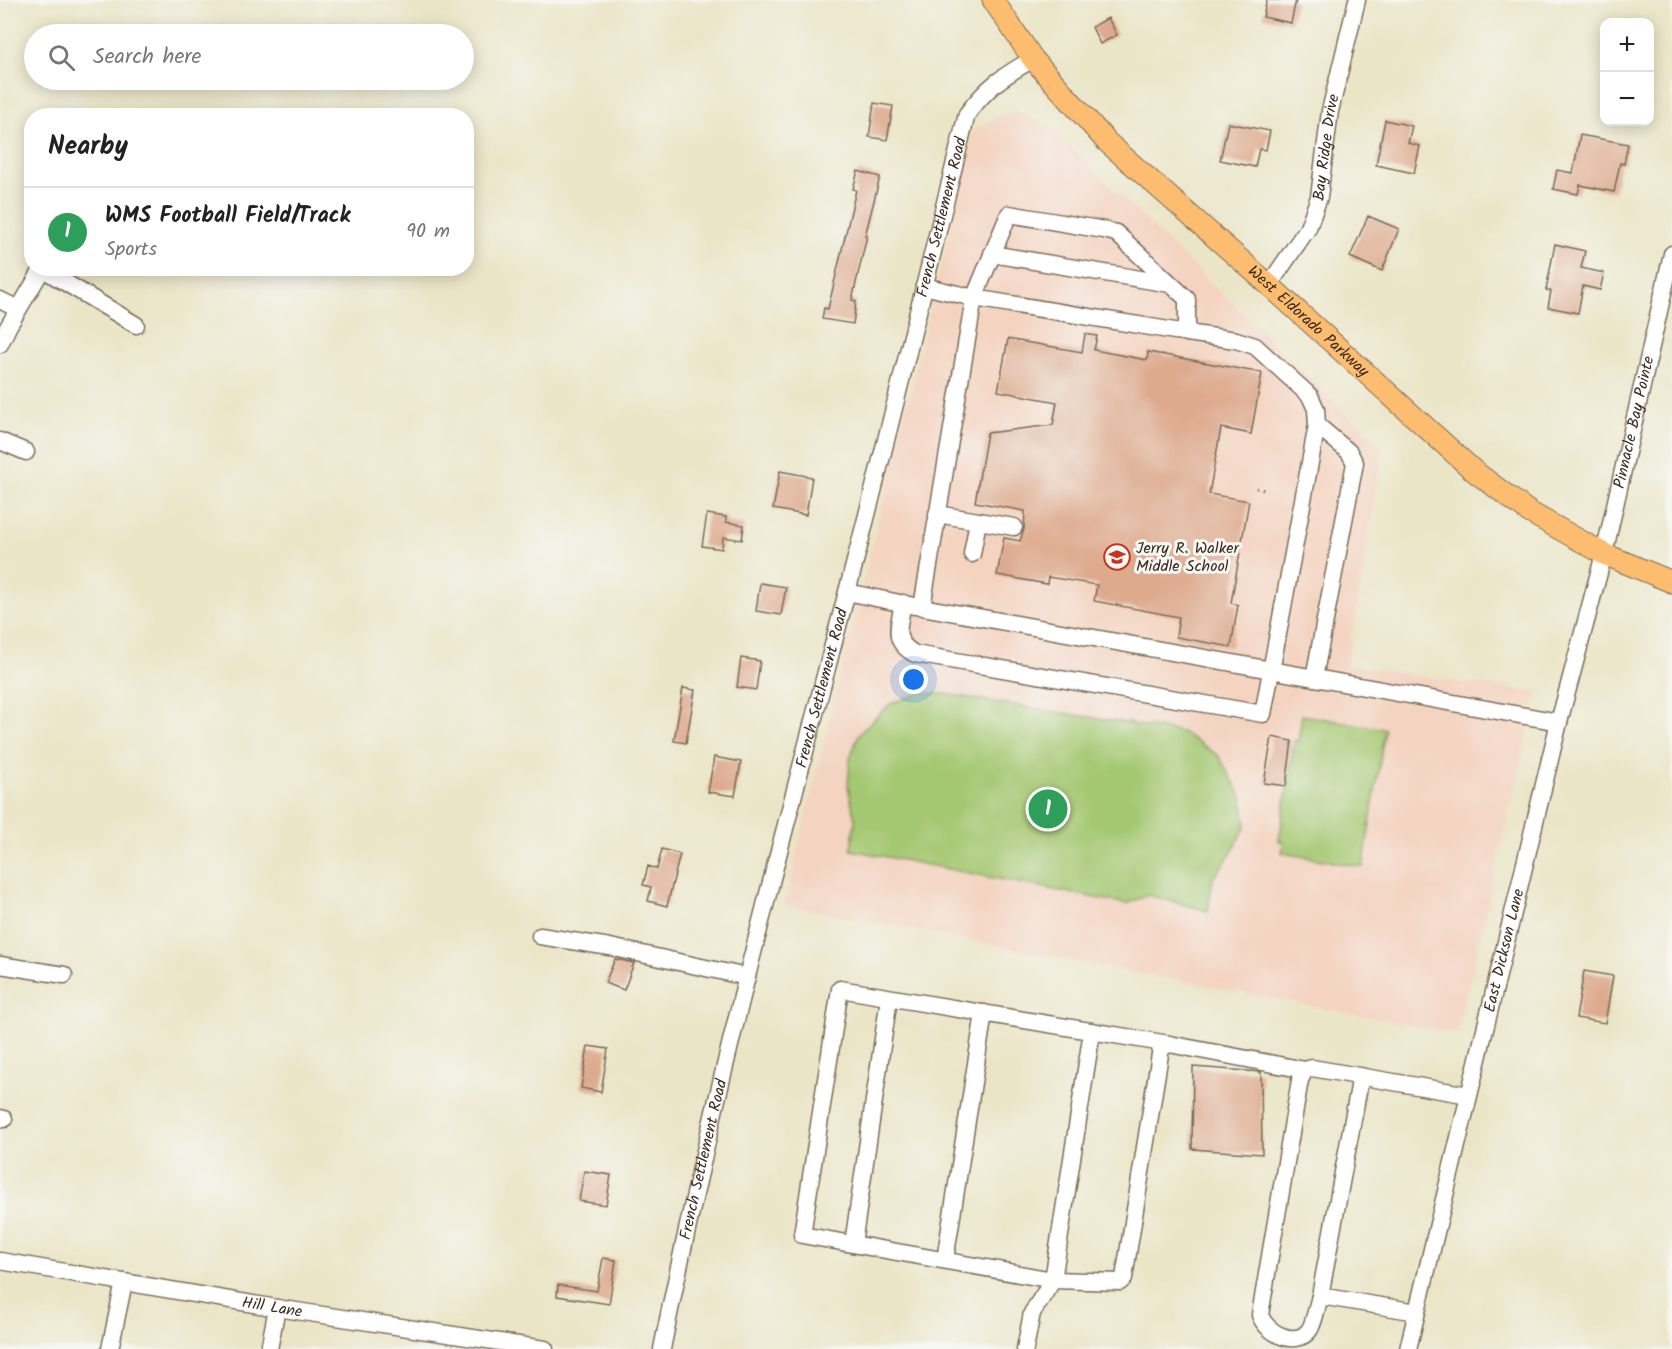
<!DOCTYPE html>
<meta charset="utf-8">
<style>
body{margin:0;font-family:Kalam,sans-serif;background:#f6f6f6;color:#222}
.controls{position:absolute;right:18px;top:18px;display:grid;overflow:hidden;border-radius:12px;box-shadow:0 3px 15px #0003}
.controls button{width:54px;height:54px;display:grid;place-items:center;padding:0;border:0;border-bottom:2px solid #e0e0e0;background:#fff;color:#222;font:30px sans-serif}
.you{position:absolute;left:914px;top:680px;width:21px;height:21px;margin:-15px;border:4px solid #fff;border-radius:50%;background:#1a73e8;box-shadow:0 0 0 9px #1a73e833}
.badge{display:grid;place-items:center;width:39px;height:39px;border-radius:50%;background:#7c3aed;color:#fff;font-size:20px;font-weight:700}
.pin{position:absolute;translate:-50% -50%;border:3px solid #fff;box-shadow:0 2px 6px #0006}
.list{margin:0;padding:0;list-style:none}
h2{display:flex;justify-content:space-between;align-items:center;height:78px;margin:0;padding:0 24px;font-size:26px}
h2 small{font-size:20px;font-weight:400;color:#767676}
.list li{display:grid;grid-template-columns:39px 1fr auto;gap:18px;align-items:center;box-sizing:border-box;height:90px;padding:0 24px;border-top:2px solid #e0e0e0}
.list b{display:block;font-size:22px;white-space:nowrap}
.list p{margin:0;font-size:20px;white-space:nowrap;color:#767676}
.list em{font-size:20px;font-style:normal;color:#767676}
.icon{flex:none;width:33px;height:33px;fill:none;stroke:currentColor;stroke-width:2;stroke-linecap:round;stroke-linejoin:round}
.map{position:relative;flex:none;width:1672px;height:1349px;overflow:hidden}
.search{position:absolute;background:#fff;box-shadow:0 3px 15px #0003;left:24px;top:24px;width:450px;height:66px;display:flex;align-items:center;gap:15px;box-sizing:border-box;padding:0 21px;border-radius:33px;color:#767676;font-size:22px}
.panel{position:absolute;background:#fff;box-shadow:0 3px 15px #0003;left:24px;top:108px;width:450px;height:168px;border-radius:24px}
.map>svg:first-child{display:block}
.built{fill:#f4d3c0}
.green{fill:#a4c771;stroke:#707848;stroke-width:1.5}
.building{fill:#deaa8e}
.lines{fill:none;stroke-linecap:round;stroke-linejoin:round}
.minor-casing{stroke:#796b59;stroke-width:19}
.major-casing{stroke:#796b59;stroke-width:23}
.path{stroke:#796b59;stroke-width:3;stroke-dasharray:1.5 4.5;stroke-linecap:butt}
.minor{stroke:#fff;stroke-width:16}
.major{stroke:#fcbd6f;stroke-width:21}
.labels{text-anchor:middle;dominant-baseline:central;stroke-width:6;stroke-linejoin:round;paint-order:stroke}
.street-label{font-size:16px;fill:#3b2a1e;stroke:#f6f6f2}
.poi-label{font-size:16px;fill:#3b2a1e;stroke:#f6f6f2;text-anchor:start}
</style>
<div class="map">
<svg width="1672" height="1349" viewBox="0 0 1672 1349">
<rect width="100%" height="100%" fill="#f6f6f2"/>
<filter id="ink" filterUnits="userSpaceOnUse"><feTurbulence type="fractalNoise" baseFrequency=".0167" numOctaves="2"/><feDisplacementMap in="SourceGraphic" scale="12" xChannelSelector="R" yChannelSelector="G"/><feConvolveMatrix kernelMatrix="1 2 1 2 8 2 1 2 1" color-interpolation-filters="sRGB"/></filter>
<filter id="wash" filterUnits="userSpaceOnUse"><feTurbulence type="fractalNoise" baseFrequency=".008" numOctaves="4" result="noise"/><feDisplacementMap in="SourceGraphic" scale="24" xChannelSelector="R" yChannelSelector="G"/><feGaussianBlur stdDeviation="1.35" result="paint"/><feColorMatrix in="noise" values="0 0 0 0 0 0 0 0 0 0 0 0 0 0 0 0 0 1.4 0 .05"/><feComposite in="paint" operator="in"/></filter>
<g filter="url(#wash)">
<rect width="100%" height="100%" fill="#ebe5c7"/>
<path class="built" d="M 1016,111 L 1046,124 L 1383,449 L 1347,665 L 1537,693 L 1457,1034 L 784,905 L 974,129 L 996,117 Z"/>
<path class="green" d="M 921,693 L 945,694 L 1182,732 L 1218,755 L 1242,797 L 1246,825 L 1232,852 L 1213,878 L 1208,911 L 1148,895 L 1127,904 L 851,850 L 855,820 L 848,786 L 850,758 L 859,734 L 890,704 Z
M 1302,715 L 1385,729 L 1363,867 L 1282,853 L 1284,842 L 1279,841 L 1295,740 L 1298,741 Z"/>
<g id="blocks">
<path class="building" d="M 1267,0 L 1296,0 L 1291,23 L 1263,17 Z
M 1108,18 L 1117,35 L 1100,44 L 1092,27 Z
M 874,103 L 893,106 L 887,140 L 869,137 Z
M 1385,120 L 1412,126 L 1408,143 L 1420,146 L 1414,173 L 1376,165 Z
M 1228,123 L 1270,131 L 1266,150 L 1259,149 L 1255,167 L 1220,160 Z
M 1580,135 L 1628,144 L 1624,164 L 1620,163 L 1614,192 L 1580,185 L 1578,194 L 1553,189 L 1557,170 L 1573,173 Z
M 858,171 L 880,177 L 865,236 L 867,236 L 852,300 L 856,301 L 853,324 L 822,319 L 824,308 L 828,309 L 856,190 L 853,189 Z
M 1368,216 L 1399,229 L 1382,271 L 1350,257 Z
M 1555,244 L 1585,251 L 1581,268 L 1604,273 L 1600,290 L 1583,286 L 1578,313 L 1548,307 L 1551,291 L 1546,290 Z
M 1085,334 L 1097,336 L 1094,350 L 1147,360 L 1148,352 L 1262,373 L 1251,434 L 1221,428 L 1209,494 L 1249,501 L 1231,603 L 1238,605 L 1231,647 L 1176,637 L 1179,617 L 1094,601 L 1097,585 L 1048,577 L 1047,584 L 997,575 L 1004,538 L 1020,541 L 1024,529 L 1025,511 L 975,502 L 987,433 L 1053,425 L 1057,402 L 998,391 L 1008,339 L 1082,352 Z
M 780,471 L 812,477 L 806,515 L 773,509 Z
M 707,514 L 726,517 L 726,522 L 744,525 L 742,540 L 723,537 L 722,549 L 702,546 Z
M 760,583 L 786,587 L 781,615 L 756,611 Z
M 741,658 L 760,661 L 756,690 L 737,687 Z
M 683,688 L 695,690 L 686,743 L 674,741 Z
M 1272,737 L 1292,741 L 1286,786 L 1264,783 Z
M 714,757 L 741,762 L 735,796 L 708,792 Z
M 662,849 L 680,854 L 667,906 L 648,901 L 651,887 L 643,885 L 648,866 L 657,869 Z
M 615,959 L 634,963 L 624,990 L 605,983 Z
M 1584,971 L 1613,976 L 1605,1023 L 1576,1018 Z
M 588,1046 L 608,1049 L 601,1092 L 581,1088 Z
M 1193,1067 L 1261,1072 L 1262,1154 L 1192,1149 Z
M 584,1171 L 611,1175 L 606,1205 L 579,1201 Z
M 603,1258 L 616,1260 L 609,1304 L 557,1296 L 558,1285 L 597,1291 Z"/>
</g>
</g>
<g filter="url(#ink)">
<use href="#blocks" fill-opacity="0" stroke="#796b59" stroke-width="1.5"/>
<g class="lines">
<g class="minor-casing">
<g id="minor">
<path d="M 992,254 L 1170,284"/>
<path d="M 43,269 L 136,325"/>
<path id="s1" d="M 1269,285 L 1308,228 L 1319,197 L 1330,111 L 1357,0"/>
<path d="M 924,286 L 974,298 L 1187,333"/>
<path d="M 0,300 L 18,309"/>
<path d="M 0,344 L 8,327 L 43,268"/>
<path d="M 0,441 L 26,452"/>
<path d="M 937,514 L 1014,527"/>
<path d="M 972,554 L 978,521"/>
<path d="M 847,592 L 914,606"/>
<path d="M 903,603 C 899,627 891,641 915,654 L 1263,714 L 1317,425 L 1316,409 L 1310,396 L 1255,346 L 1236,340 L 1187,333 L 1187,299 L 1116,233 L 1104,230 L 1009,214 L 974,298 L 922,607 L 1559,722"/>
<path d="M 1314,678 L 1355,463 L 1349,452 L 1317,425"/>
<path d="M 540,936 L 610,947 L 747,977"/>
<path d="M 0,965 L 64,975"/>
<path d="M 1092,1031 L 1053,1280 L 802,1235 L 840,989 C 950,1008 1059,1026 1169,1044"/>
<path d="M 0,1118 L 4,1119"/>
<path d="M 853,1244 L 889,998"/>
<path d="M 945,1260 L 984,1013"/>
<path id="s2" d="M 0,1261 L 277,1308 L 545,1349"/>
<path d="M 1320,1296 L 1361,1076"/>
<path d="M 1417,1312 L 1320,1296 C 1317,1306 1315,1320 1310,1329 C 1297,1349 1266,1333 1260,1315 L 1300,1080 L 1305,1070 L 1312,1068 L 1469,1095"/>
<path d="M 110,1349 L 124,1282"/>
<path d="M 269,1349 L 277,1308"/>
<path id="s3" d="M 662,1349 C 713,1094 781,843 847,592 C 889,433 927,274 967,114 C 987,87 1003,76 1033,59"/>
<path d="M 1025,1349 L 1032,1313 L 1053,1280 L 1120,1282 L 1124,1278 L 1161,1048 L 1169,1044 L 1305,1070"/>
<path id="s4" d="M 1408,1349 L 1559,722 L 1604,554 L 1672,254"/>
</g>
</g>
<g class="major-casing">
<g id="major">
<path id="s5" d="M 993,0 L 1033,59 L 1107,142 L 1269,285 L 1474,471 L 1529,512 L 1604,554 L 1672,582"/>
</g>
</g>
<path class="path" d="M 1256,488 L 1264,490"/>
<use href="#minor" class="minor"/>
<use href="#major" class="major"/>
</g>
</g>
<defs>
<g id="school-ring" transform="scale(1.35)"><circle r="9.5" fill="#f6f6f2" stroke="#c8321e" stroke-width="1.5"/><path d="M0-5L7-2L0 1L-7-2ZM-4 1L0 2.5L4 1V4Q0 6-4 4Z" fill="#c8321e"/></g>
</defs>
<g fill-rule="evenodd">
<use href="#school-ring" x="1117" y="557"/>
</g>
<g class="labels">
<g class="street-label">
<text stroke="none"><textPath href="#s1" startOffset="152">Bay Ridge Drive</textPath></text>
<text stroke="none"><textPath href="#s3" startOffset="1166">French Settlement Road</textPath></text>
<text stroke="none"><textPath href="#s5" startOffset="452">West Eldorado Parkway</textPath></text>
<text stroke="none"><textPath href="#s4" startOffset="954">Pinnacle Bay Pointe</textPath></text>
<text stroke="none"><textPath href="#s3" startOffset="680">French Settlement Road</textPath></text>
<text stroke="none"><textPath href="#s4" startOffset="410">East Dickson Lane</textPath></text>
<text stroke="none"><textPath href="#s3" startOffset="194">French Settlement Road</textPath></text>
<text stroke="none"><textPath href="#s2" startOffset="276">Hill Lane</textPath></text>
</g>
<g class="poi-label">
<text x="1136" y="548">Jerry R. Walker<tspan x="1136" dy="18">Middle School</tspan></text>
</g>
</g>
</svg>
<div class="controls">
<button>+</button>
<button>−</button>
</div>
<div class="you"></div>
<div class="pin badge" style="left:1048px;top:809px;background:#2e9e5b">1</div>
<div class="search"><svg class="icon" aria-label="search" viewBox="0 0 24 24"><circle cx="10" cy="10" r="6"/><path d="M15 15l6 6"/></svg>Search here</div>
<section class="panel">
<h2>Nearby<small></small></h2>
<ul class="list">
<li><span class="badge" style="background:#2e9e5b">1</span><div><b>WMS Football Field/Track</b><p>Sports</p></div><em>90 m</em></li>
</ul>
</section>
</div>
